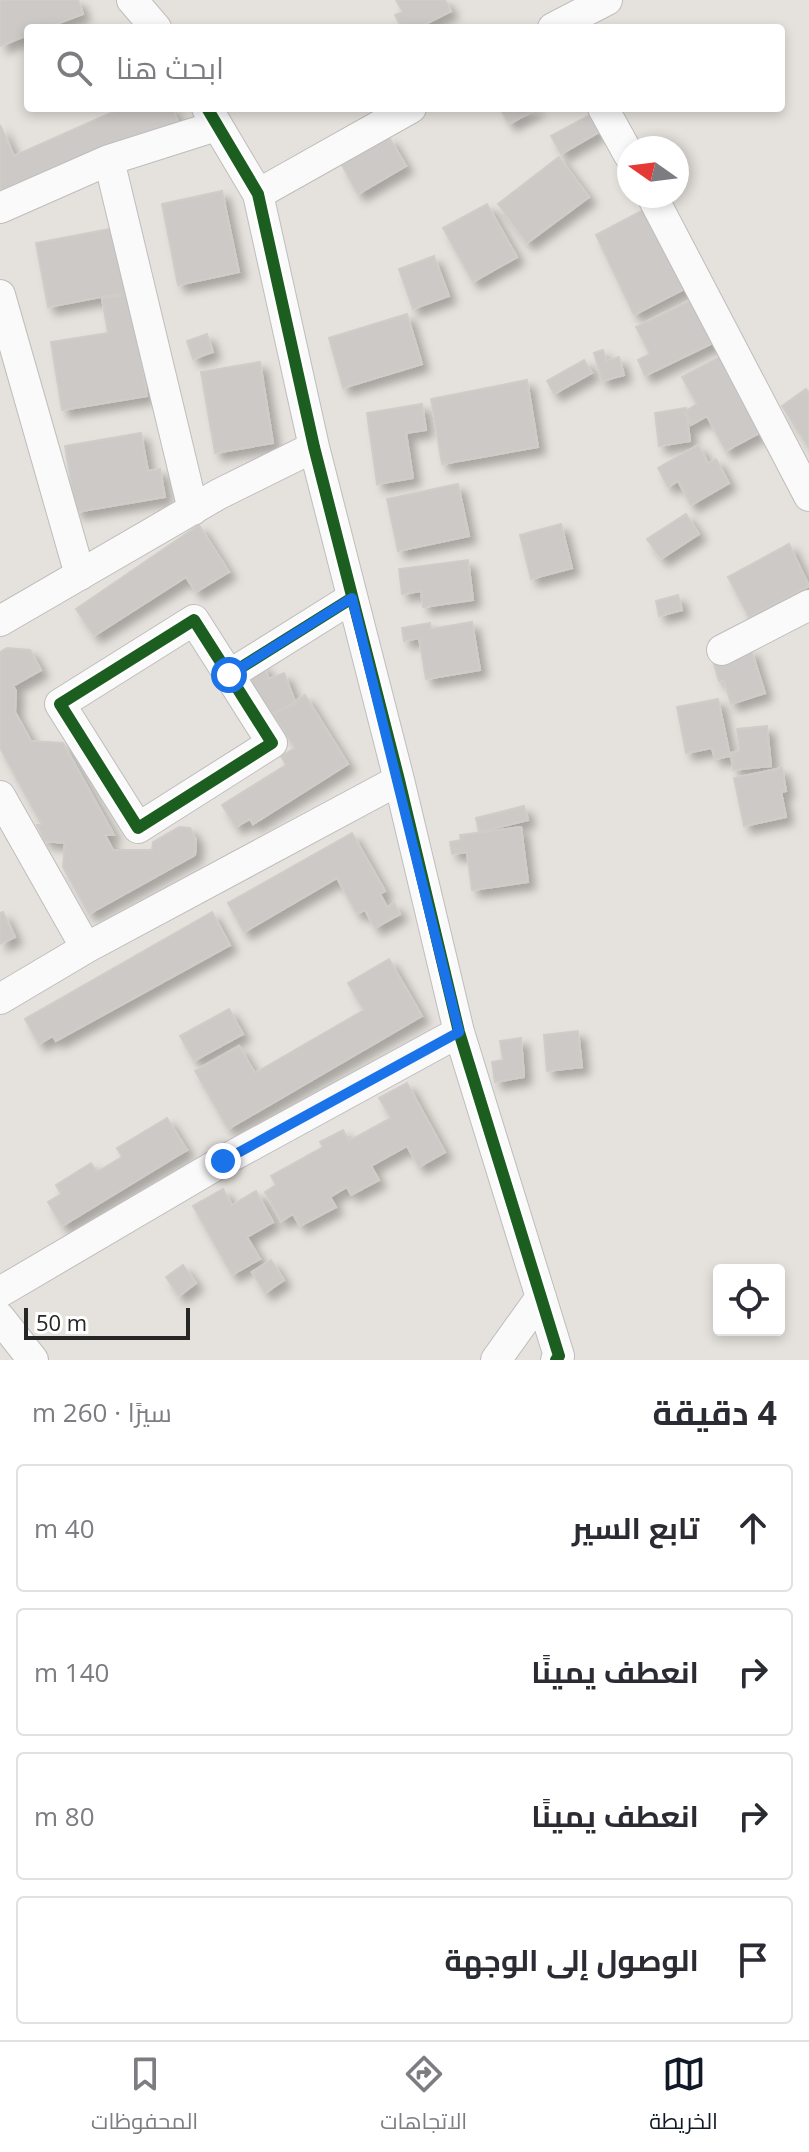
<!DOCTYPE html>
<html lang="ar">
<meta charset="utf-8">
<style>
body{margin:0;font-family:"Open Sans",Cairo,sans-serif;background:#f2f2f3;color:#2b2b33;direction:rtl}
.controls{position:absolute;right:24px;bottom:24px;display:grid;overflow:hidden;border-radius:8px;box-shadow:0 4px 12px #0003}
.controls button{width:72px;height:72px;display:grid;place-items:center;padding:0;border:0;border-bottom:2px solid #e1e1e2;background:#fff;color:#2b2b33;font:40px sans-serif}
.compass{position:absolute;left:617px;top:136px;width:72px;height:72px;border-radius:50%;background:#fff;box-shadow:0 4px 12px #0003;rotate:284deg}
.scale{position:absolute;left:24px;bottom:20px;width:166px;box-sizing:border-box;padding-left:8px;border:4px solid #262626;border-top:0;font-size:22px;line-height:28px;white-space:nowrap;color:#262626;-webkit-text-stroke:6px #fff;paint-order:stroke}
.stop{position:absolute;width:24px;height:24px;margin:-18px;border:6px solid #1a73e8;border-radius:50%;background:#fff}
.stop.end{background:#1a73e8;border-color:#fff;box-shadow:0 2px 8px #0008}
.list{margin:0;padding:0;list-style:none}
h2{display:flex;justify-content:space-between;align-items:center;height:104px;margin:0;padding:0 32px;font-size:34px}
h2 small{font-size:26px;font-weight:400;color:#7c7c81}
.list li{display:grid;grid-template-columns:52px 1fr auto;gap:24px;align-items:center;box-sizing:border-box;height:128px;margin:0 16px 16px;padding:0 16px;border:2px solid #e1e1e2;border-radius:8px}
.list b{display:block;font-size:30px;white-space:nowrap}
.list em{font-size:26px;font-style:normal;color:#7c7c81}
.icon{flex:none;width:44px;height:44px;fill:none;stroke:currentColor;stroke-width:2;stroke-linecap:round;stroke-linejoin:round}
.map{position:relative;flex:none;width:809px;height:1360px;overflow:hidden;direction:ltr}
.search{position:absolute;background:#fff;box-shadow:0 4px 12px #0003;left:24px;right:24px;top:24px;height:88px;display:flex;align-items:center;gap:20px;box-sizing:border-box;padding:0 28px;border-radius:8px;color:#7c7c81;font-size:30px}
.sheet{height:680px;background:#fff}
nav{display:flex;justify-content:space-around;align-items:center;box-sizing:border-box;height:112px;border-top:2px solid #e1e1e2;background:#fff;font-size:22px;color:#7c7c81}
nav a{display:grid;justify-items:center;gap:4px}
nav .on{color:#111827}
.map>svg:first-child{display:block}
.building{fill:#ccc9c6;stroke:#d0cdc8;stroke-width:2;filter:url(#shadow)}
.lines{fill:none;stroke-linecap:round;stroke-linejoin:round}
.minor-casing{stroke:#bfbdbd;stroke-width:32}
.minor{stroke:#fbfafa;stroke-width:30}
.cycleway-casing{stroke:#fff;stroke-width:17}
.cycleway{stroke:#1b5e20;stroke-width:12}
.route{stroke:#1a73e8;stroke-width:10}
</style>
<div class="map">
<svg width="809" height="1360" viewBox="0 0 809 1360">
<defs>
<filter id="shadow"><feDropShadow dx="7" dy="7" stdDeviation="4" flood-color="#0004"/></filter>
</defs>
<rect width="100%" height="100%" fill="#e5e1dc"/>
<path class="building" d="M 0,0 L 78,0 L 83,14 L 46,28 L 28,28 L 28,35 L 0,46 Z
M 396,0 L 445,0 L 451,11 L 418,28 L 402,28 L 395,15 L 403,12 Z
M 122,108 L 172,108 L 178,122 L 0,201 L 0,125 L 14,156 Z
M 500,108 L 538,108 L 509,124 Z
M 590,115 L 599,132 L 561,154 L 551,136 Z
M 389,137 L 406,166 L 358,194 L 342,165 Z
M 559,157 L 589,197 L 527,243 L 498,204 Z
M 222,191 L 239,272 L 178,285 L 162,204 Z
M 487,204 L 517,257 L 473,282 L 443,228 Z
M 647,208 L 688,287 L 634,315 L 596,235 Z
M 115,228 L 127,292 L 48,307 L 36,243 Z
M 434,256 L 449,296 L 413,309 L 399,269 Z
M 131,294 L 147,396 L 62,410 L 51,342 L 108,333 L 102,298 Z
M 698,297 L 719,340 L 645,376 L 638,360 L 650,354 L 636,327 Z
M 407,314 L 422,364 L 343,388 L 329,338 Z
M 207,334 L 213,352 L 193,359 L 187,341 Z
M 603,350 L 606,361 L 619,357 L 624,375 L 602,381 L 594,353 Z
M 725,354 L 733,368 L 726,371 L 759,433 L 726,451 L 707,416 L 691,425 L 684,412 L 697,404 L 682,377 Z
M 584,360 L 592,373 L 554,394 L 547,381 Z
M 260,362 L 273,443 L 215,453 L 201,372 Z
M 527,380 L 538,447 L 442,464 L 431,399 Z
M 806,389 L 809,393 L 809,448 L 782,406 Z
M 422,404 L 426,430 L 406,433 L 413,478 L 377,484 L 367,413 Z
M 686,408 L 690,441 L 659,446 L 655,413 Z
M 141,433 L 148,471 L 160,469 L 165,497 L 76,512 L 65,446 Z
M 698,445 L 708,463 L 716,459 L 729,483 L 691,505 L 678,481 L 668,487 L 658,468 Z
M 458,484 L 469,536 L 398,551 L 387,499 Z
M 686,514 L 699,534 L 661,559 L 647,539 Z
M 561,524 L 572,568 L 531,579 L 520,535 Z
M 199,525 L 229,572 L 196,592 L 186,577 L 94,636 L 76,609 Z
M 789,544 L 809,586 L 749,617 L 728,577 Z
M 468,560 L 473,600 L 423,607 L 421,591 L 402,594 L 399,569 Z
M 678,595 L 682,610 L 659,616 L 656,601 Z
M 472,622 L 480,670 L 426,679 L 419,638 L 404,641 L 402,628 L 430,623 L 431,629 Z
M 7,648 L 30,650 L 41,670 L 13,686 L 16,691 L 15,712 L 31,741 L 63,743 L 114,835 L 105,835 L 113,850 L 152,850 L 153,842 L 179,827 L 190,828 L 196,840 L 195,855 L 89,914 L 63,867 L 65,843 L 45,841 L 37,825 L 42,825 L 0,748 L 0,652 Z
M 751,649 L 765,693 L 731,704 L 724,680 L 719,681 L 713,661 Z
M 263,664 L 269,679 L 284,673 L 296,704 L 265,716 L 248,670 Z
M 305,695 L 348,764 L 253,824 L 250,819 L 236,827 L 222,805 L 286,765 L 281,756 L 295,748 L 274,715 Z
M 718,699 L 730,756 L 715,759 L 712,748 L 686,753 L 677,707 Z
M 767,726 L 771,766 L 733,770 L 731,753 L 740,751 L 737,729 Z
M 782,768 L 786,791 L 781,792 L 786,817 L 744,826 L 734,778 Z
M 524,806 L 528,820 L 479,832 L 476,818 Z
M 521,827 L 528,882 L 472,890 L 467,852 L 452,854 L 450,842 L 461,840 L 460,835 Z
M 352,833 L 385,891 L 380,894 L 387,907 L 394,903 L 400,914 L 375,928 L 365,910 L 357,914 L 337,878 L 244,932 L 228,903 Z
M 3,912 L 15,937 L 0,944 L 0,913 Z
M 212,912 L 230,945 L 56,1041 L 53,1036 L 39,1044 L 25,1019 Z
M 389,959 L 422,1016 L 228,1129 L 195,1071 L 239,1046 L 255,1073 L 364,1010 L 348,983 Z
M 229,1009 L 243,1034 L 194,1061 L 180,1036 Z
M 578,1031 L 582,1067 L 547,1071 L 544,1035 Z
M 521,1038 L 524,1077 L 495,1082 L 492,1062 L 503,1060 L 500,1041 Z
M 407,1083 L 445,1152 L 419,1167 L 407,1146 L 371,1166 L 379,1180 L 351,1195 L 347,1187 L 330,1197 L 336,1207 L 300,1226 L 293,1214 L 281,1221 L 265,1192 L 276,1185 L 271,1176 L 323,1147 L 320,1142 L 343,1130 L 349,1141 L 391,1118 L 379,1098 Z
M 167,1118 L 187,1150 L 62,1226 L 48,1202 L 61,1194 L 56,1185 L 91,1163 L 97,1172 L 122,1157 L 117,1148 Z
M 223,1189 L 232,1205 L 256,1191 L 273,1222 L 247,1237 L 260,1259 L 232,1275 L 193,1206 Z
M 271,1260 L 284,1280 L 265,1293 L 252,1272 Z
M 183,1265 L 196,1283 L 179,1296 L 166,1277 Z"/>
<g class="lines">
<g class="minor-casing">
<path id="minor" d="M 132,0 L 156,28
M 553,28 L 607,0
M 207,108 L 258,194 L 314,447 L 399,780 L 459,1032 L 559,1356 L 556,1360
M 603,108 L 629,155
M 109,160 L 193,510
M 258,194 L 411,108
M 652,196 L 809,496
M 0,208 L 109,160 L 216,126
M 0,295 L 80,575
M 0,621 L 219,494 L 314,447
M 722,650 L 809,605
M 229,675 L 272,743 L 138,828 L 60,704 L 194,620 L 229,675 L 352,598
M 0,796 L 86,948
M 0,999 L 86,948 L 399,780
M 0,1292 L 223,1161 L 459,1032
M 0,1318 L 33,1360
M 496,1360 L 541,1297"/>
</g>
<use href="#minor" class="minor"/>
<g class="cycleway-casing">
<path id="cycleway" d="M 207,108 L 258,194 L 314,447 L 399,780 L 459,1032 L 559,1356 L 556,1360
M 229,675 L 272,743 L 138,828 L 60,704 L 194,620 L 229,675 L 352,598"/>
</g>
<use href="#cycleway" class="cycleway"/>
</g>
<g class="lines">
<path class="route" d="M 223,1161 L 459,1032 L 352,598 L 229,675"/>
</g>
</svg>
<div class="controls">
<button><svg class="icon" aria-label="locate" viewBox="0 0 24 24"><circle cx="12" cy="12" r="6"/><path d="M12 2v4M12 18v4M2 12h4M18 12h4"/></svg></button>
</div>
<svg class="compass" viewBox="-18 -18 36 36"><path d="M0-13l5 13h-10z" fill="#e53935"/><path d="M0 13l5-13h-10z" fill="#7c7c81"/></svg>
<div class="scale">50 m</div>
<div class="stop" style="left:229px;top:675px"></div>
<div class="stop end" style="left:223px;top:1161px"></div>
<div class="search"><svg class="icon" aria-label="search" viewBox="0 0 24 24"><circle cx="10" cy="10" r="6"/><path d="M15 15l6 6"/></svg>ابحث هنا</div>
</div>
<section class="sheet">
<h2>4 دقيقة<small>سيرًا · 260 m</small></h2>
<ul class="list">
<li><svg class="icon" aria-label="ahead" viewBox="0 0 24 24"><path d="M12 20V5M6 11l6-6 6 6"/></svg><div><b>تابع السير</b></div><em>40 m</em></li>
<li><svg class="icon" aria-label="right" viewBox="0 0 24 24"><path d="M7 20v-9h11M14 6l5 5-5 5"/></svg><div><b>انعطف يمينًا</b></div><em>140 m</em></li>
<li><svg class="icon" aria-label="right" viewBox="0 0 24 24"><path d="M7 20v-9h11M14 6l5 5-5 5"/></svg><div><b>انعطف يمينًا</b></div><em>80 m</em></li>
<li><svg class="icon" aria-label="arrive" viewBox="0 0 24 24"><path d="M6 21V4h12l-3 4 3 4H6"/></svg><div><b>الوصول إلى الوجهة</b></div></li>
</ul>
</section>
<nav>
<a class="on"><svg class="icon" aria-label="map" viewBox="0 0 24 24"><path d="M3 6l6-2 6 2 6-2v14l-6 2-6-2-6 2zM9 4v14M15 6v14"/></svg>الخريطة</a>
<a><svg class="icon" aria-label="directions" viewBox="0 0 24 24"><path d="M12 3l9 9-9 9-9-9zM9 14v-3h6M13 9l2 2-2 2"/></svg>الاتجاهات</a>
<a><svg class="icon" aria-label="saved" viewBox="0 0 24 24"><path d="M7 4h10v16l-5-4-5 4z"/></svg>المحفوظات</a>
</nav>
